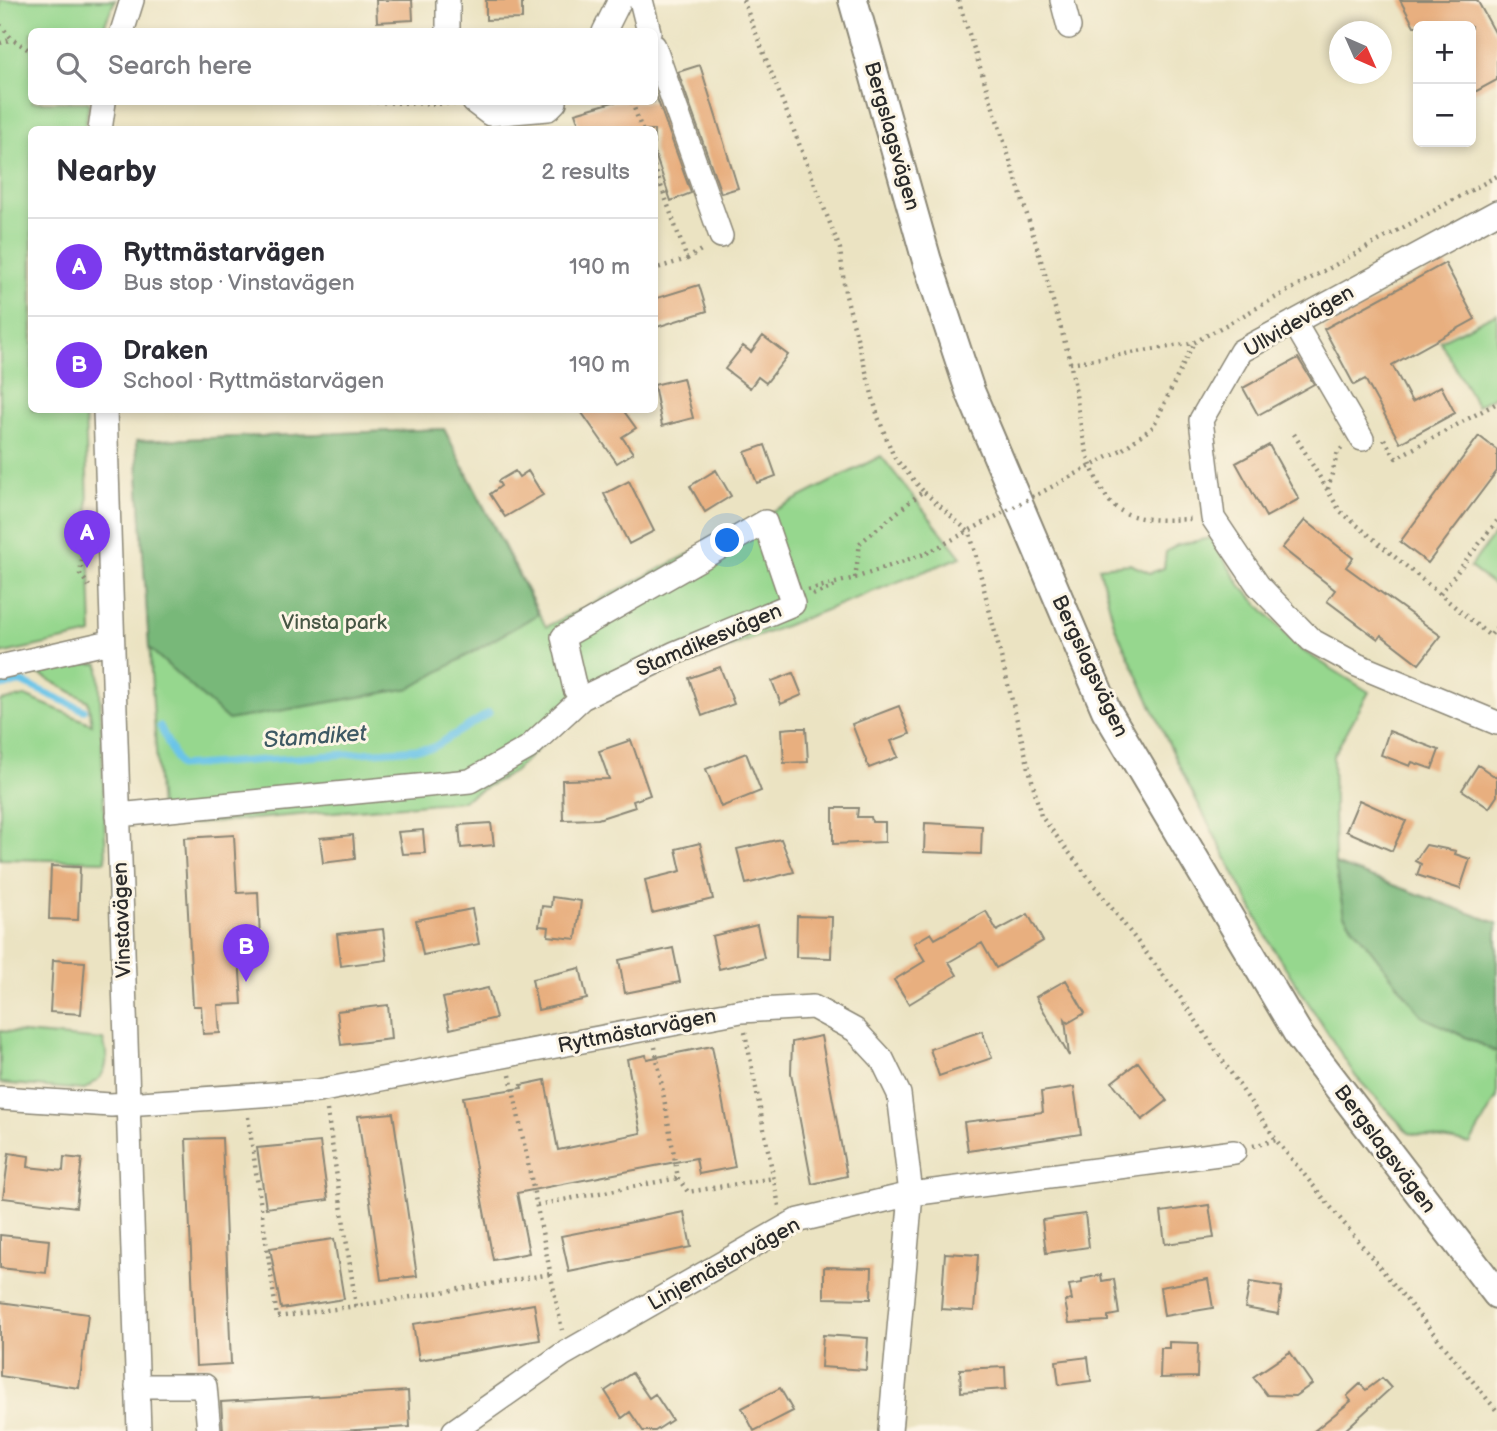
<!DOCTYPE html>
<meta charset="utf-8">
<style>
body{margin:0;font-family:"Balsamiq Sans",sans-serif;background:#f2f2f3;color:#2b2b33}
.controls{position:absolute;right:21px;top:21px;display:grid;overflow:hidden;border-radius:10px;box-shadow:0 4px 10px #0003}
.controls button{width:63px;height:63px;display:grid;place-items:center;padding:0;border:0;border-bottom:2px solid #e1e1e2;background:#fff;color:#2b2b33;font:35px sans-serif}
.compass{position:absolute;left:1329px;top:21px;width:63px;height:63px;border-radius:50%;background:#fff;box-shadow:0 4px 10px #0003;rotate:135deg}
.you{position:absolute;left:728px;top:541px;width:24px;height:24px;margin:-18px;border:5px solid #fff;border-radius:50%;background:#1a73e8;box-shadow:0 0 0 10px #1a73e833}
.badge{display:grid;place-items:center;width:46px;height:46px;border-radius:50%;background:#7c3aed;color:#fff;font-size:23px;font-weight:700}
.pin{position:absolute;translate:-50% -58px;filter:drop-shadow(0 2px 4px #0008)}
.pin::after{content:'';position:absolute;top:37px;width:24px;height:21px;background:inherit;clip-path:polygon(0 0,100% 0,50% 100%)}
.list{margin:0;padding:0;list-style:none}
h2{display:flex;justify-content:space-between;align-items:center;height:91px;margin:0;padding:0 28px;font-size:30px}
h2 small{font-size:23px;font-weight:400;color:#7c7c81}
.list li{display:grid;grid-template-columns:46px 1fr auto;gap:21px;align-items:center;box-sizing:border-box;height:98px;padding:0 28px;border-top:2px solid #e1e1e2}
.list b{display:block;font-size:26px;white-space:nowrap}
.list p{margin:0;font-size:23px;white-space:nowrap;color:#7c7c81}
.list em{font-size:23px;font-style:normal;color:#7c7c81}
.icon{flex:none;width:38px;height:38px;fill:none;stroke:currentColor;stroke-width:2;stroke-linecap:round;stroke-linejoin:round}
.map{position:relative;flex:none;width:1497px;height:1431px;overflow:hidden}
.search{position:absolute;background:#fff;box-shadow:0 4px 10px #0003;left:28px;top:28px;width:630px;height:77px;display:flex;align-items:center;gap:18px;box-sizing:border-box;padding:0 24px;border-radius:10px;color:#7c7c81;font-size:26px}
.panel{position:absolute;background:#fff;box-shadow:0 4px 10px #0003;left:28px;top:126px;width:630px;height:287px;border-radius:10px}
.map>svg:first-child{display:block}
.green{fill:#96d78e;stroke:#60815c;stroke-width:2}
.forest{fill:#78b879;stroke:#527252;stroke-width:2}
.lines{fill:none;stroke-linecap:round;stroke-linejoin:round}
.stream{stroke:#6bc4e8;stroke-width:7}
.building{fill:#e8af7f}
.minor-casing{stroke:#8b8776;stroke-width:26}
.major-casing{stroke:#8b8776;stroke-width:32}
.path{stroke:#8b8776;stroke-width:4.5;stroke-dasharray:2 5;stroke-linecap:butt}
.minor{stroke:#fff;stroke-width:23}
.major{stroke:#fff;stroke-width:28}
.path-bridge{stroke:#8b8776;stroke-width:4.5;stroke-dasharray:2 5;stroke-linecap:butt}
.labels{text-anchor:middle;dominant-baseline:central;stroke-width:6;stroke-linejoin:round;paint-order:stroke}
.street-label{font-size:21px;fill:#2b2b2b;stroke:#fcf5e5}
.park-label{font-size:21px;fill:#465644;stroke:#fcf5e5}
.water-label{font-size:23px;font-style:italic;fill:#3e5964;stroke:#fcf5e5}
</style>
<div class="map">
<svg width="1497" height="1431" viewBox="0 0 1497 1431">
<rect width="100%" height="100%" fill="#fcf5e5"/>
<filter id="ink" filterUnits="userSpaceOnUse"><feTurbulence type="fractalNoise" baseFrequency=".0143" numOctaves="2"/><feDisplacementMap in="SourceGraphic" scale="14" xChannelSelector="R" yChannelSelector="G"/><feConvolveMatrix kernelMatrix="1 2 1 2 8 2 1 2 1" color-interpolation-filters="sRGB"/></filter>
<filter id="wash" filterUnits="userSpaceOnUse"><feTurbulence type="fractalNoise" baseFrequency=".00686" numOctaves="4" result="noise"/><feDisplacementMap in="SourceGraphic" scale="28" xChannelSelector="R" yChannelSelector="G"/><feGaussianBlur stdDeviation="1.57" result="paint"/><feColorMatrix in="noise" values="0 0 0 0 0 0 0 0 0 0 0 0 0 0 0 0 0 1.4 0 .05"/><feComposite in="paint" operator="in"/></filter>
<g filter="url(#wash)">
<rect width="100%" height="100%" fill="#ebe3c2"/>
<path class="green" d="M 0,0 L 115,0 L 102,31 L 32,32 L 32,102 L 89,102 L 85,129 L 32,130 L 32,410 L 85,410 L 92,634 L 0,654 Z
M 1497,313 L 1497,395 L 1477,406 L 1440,341 Z
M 444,429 L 546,627 L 881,456 L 961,557 L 583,705 L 514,772 L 461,801 L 161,827 L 136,441 Z
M 1497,531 L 1497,588 L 1470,567 Z
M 1210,538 L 1241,586 L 1300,649 L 1369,692 L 1333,756 L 1335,864 L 1344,915 L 1423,1017 L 1497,1052 L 1497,1097 L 1470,1144 L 1409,1133 L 1356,1077 L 1271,945 L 1183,774 L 1115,627 L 1099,567 L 1130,564 L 1150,573 L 1164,568 L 1166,552 L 1177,545 Z
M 78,663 L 99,664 L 106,861 L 0,859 L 0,701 L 25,696 L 92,724 L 88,701 L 35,672 Z
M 0,1031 L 103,1040 C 111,1064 106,1078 83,1090 L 0,1083 Z"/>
<path class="forest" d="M 444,429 L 538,614 L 411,688 L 228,720 L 149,648 L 136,441 Z
M 1335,864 L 1497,923 L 1497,1052 L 1423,1017 L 1344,915 Z"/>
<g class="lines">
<path class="stream" d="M 0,686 L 21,682 L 84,710
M 160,726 L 179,766 L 432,748 L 489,713"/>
</g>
<g id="blocks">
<path class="building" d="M 376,0 L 412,0 L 413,20 L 377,22 Z
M 486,0 L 522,0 L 522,19 L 486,20 Z
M 1400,0 L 1477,0 L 1497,36 L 1497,80 L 1471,94 L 1471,26 L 1414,26 Z
M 700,65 L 738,188 L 721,193 L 678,72 Z
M 654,90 L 691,193 L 671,201 L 654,151 L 654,130 L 581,130 L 575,113 L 613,102 L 654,102 Z
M 1445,263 L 1475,319 L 1392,365 L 1412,402 L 1441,386 L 1455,413 L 1400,443 L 1365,379 L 1354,385 L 1324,329 Z
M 699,285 L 707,311 L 654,328 L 654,299 Z
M 763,336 L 788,355 L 766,383 L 758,377 L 750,388 L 725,369 L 743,346 L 751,352 Z
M 1298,358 L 1314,384 L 1258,415 L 1243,388 Z
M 683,378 L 693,418 L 662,426 L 654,385 Z
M 580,410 L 623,410 L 636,428 L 622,437 L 633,453 L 617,463 Z
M 1479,436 L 1497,450 L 1497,471 L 1428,563 L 1400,542 Z
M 765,445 L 776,476 L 757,483 L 745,452 Z
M 1269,445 L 1299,499 L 1266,517 L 1236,463 Z
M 716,470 L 731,496 L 705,512 L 690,486 Z
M 515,471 L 519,477 L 528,471 L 543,495 L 505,517 L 490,494 L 501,486 L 498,481 Z
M 629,481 L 654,531 L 629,544 L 604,494 Z
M 1305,520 L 1353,558 L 1346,567 L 1441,636 L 1419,664 L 1381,635 L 1378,639 L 1327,601 L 1335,590 L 1282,548 Z
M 720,667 L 734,704 L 702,716 L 689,678 Z
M 793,673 L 802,695 L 781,704 L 772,681 Z
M 899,706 L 910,734 L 891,741 L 898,757 L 869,768 L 852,724 Z
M 793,728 L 806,728 L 808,762 L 784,763 L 782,729 Z
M 1389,731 L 1439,750 L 1432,769 L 1412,762 L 1410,766 L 1381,755 Z
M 631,740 L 650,795 L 633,801 L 635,807 L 598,819 L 563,820 L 562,780 L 609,779 L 599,751 Z
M 746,753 L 761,791 L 721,807 L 706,769 Z
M 1478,765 L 1497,778 L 1497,796 L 1489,808 L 1462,790 Z
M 1359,800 L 1406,821 L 1392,851 L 1346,831 Z
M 833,808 L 858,808 L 857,817 L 871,817 L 872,822 L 885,822 L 885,842 L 833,844 Z
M 491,823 L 494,845 L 461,848 L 459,825 Z
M 925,823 L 982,826 L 981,854 L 924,852 Z
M 423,830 L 425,853 L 402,854 L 398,832 Z
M 234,835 L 237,893 L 258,892 L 260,939 L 238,941 L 242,1004 L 218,1005 L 220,1033 L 203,1034 L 201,1006 L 193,1006 L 184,838 Z
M 353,835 L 355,859 L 323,863 L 320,838 Z
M 781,839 L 794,872 L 746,884 L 737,849 Z
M 700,843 L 713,899 L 652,913 L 645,880 L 681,871 L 676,849 Z
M 1426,845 L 1456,851 L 1455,854 L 1470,859 L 1460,889 L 1417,875 L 1421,864 L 1415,861 Z
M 51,866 L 80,867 L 78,920 L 49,919 Z
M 552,897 L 581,901 L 576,939 L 548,936 L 549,927 L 539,926 L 542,906 L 551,907 Z
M 472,909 L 479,944 L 423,955 L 416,920 Z
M 986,911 L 997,931 L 1028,914 L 1043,941 L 996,968 L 982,943 L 949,962 L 957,975 L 909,1004 L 894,980 L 925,961 L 914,943 L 931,933 L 935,939 Z
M 797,916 L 832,917 L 831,958 L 796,957 Z
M 757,925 L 764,958 L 719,969 L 712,936 Z
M 383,929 L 387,960 L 341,966 L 337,934 Z
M 673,948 L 680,982 L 625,993 L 619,960 Z
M 53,960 L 85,962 L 81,1014 L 50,1012 Z
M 580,968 L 587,999 L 538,1010 L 532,979 Z
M 1066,980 L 1085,1013 L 1068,1023 L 1065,1019 L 1069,1056 L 1036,997 Z
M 488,988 L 496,1018 L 450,1029 L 443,998 Z
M 388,1005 L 391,1039 L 341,1045 L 337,1011 Z
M 982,1031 L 992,1058 L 939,1076 L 930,1049 Z
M 821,1036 L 847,1176 L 812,1184 L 791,1073 L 792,1042 Z
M 712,1046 L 735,1167 L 699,1174 L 696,1158 L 517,1193 L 529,1253 L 493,1260 L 463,1097 L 522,1088 L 521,1085 L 545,1080 L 558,1150 L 641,1133 L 627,1059 L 646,1055 L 647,1059 Z
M 1138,1062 L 1167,1101 L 1142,1120 L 1112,1082 Z
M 1074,1087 L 1081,1134 L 968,1151 L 964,1122 L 1043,1112 L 1041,1092 Z
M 393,1113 L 417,1276 L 381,1280 L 358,1116 Z
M 222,1138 L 231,1364 L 196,1366 L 186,1139 Z
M 320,1142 L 328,1200 L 266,1208 L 257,1148 Z
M 9,1153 L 29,1156 L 28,1167 L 63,1171 L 64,1157 L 82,1159 L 76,1207 L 3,1198 Z
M 1209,1205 L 1214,1238 L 1165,1244 L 1161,1212 Z
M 684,1212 L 691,1247 L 569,1272 L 561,1236 Z
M 1085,1214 L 1089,1247 L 1046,1253 L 1042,1220 Z
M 0,1235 L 49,1240 L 46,1273 L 0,1268 Z
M 334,1239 L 344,1299 L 281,1309 L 270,1248 Z
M 945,1253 L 978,1255 L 974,1311 L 941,1309 Z
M 824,1267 L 872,1268 L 871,1299 L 824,1298 Z
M 1101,1275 L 1102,1281 L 1114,1279 L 1119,1314 L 1108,1316 L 1108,1321 L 1069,1323 L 1065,1301 L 1072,1300 L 1069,1285 L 1082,1283 L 1082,1279 Z
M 1208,1279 L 1213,1308 L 1164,1316 L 1160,1287 Z
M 1250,1282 L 1282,1287 L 1278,1314 L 1245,1308 Z
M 0,1302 L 88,1314 L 79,1388 L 0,1376 Z
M 534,1304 L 540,1340 L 419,1360 L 413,1324 Z
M 823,1335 L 868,1338 L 866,1370 L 821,1367 Z
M 1169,1342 L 1198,1343 L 1197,1377 L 1160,1378 L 1161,1348 L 1169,1348 Z
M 1290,1352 L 1312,1384 L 1295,1396 L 1267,1395 L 1253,1377 Z
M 1088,1357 L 1091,1381 L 1059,1385 L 1056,1361 Z
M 1005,1367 L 1006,1389 L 961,1392 L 960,1369 Z
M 632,1373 L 649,1398 L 655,1394 L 672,1420 L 655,1431 L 643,1431 L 630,1412 L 622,1418 L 605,1391 Z
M 1382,1378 L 1391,1388 L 1344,1431 L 1314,1431 L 1351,1401 L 1347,1396 L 1360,1384 L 1366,1390 Z
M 780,1388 L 793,1411 L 754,1431 L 742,1408 Z
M 408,1391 L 410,1427 L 338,1431 L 223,1431 L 221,1402 Z"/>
</g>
</g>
<g filter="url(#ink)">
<use href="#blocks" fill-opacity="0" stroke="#8b8776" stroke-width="2"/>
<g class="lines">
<g class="minor-casing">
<path id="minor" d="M 448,0 L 448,32
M 641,0 L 649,32
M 1062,0 L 1069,27
M 122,32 L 132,0
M 604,32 L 620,0
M 654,46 L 721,236
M 474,102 L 490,114 L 548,109 L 555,102
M 100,130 L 104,102
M 1497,212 L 1241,351 L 1201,420 L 1213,518 L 1258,585 L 1311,640 L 1357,665 L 1497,723
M 1294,322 L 1362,439
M 105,410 L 139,1431
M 0,667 L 110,642
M 118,815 L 470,781 L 528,748 L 582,698 L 675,653 L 793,604 L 765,522 L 563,637 L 575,689 L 582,698
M 0,1098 L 111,1105 L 318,1091 L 741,1011 L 813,1007 L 855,1030 L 882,1059 L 899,1094 L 911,1194 L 890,1431
M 137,1386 L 205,1386 L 209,1431
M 454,1431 L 562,1355 L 796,1221 L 911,1194 L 1234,1152"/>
</g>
<g class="major-casing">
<path id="major" d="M 853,0 L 927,261 L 970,391 L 1106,710 L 1300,1037 L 1497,1294"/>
</g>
<path class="path" d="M 743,0 L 840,249 L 845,292 L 878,417 L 894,457 L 923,491
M 958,0 C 996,116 1034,232 1067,350 C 1081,400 1077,453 1107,498 C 1125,524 1164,520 1191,519
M 0,25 L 12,39 L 32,52
M 0,43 L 12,39
M 369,102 L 455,104
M 632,102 L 642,130
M 654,166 L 687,259 L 654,269
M 687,259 L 704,248
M 1070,363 L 1193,343 L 1497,176
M 1294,434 L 1340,511 L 1490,636 L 1497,627
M 1384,439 L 1396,458 L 1497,403
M 1123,449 L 1153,427 L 1193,344
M 1328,489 L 1338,451 L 1344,447
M 84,546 L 80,574 L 89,586
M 855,578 L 860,543 L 923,491 L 970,533 L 1041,816 L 1180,997 L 1276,1140 L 1497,1411
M 855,578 L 927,553
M 808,590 L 855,578
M 1440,594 L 1497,521
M 813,595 L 838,585
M 745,1032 L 779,1206
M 655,1047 L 678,1178 L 688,1192 L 774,1178
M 510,1075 L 562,1330
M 327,1110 L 356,1306 L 551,1274
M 248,1117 L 277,1317 L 356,1306
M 1253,1146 L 1276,1140
M 537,1205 L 678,1178"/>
<use href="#minor" class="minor"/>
<use href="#major" class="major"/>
<path class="path-bridge" d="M 927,553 L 1123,449"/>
</g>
</g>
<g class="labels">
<g class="street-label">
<text transform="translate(892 136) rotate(74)">Bergslagsvägen</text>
<text transform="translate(1299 321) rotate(-30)">Ullvidevägen</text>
<text transform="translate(709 640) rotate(-23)">Stamdikesvägen</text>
<text transform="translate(1090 666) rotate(65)">Bergslagsvägen</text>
<text transform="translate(122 920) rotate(-92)">Vinstavägen</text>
<text transform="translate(637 1031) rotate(-11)">Ryttmästarvägen</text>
<text transform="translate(1385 1149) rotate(53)">Bergslagsvägen</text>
<text transform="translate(724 1264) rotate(-29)">Linjemästarvägen</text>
</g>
<g class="park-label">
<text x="334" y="622">Vinsta park</text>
</g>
<g class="water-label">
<text transform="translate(315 737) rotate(-4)">Stamdiket</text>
</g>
</g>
</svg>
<div class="controls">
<button>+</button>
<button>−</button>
</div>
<svg class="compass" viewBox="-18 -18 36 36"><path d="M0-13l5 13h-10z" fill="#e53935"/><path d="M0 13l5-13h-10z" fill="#7c7c81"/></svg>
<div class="you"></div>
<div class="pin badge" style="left:87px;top:568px">A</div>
<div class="pin badge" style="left:246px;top:982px">B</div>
<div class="search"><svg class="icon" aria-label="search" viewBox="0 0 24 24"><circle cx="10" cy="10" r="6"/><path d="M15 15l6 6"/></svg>Search here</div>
<section class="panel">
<h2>Nearby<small>2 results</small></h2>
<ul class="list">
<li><span class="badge">A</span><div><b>Ryttmästarvägen</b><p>Bus stop · Vinstavägen</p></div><em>190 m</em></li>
<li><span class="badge">B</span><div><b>Draken</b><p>School · Ryttmästarvägen</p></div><em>190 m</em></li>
</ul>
</section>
</div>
